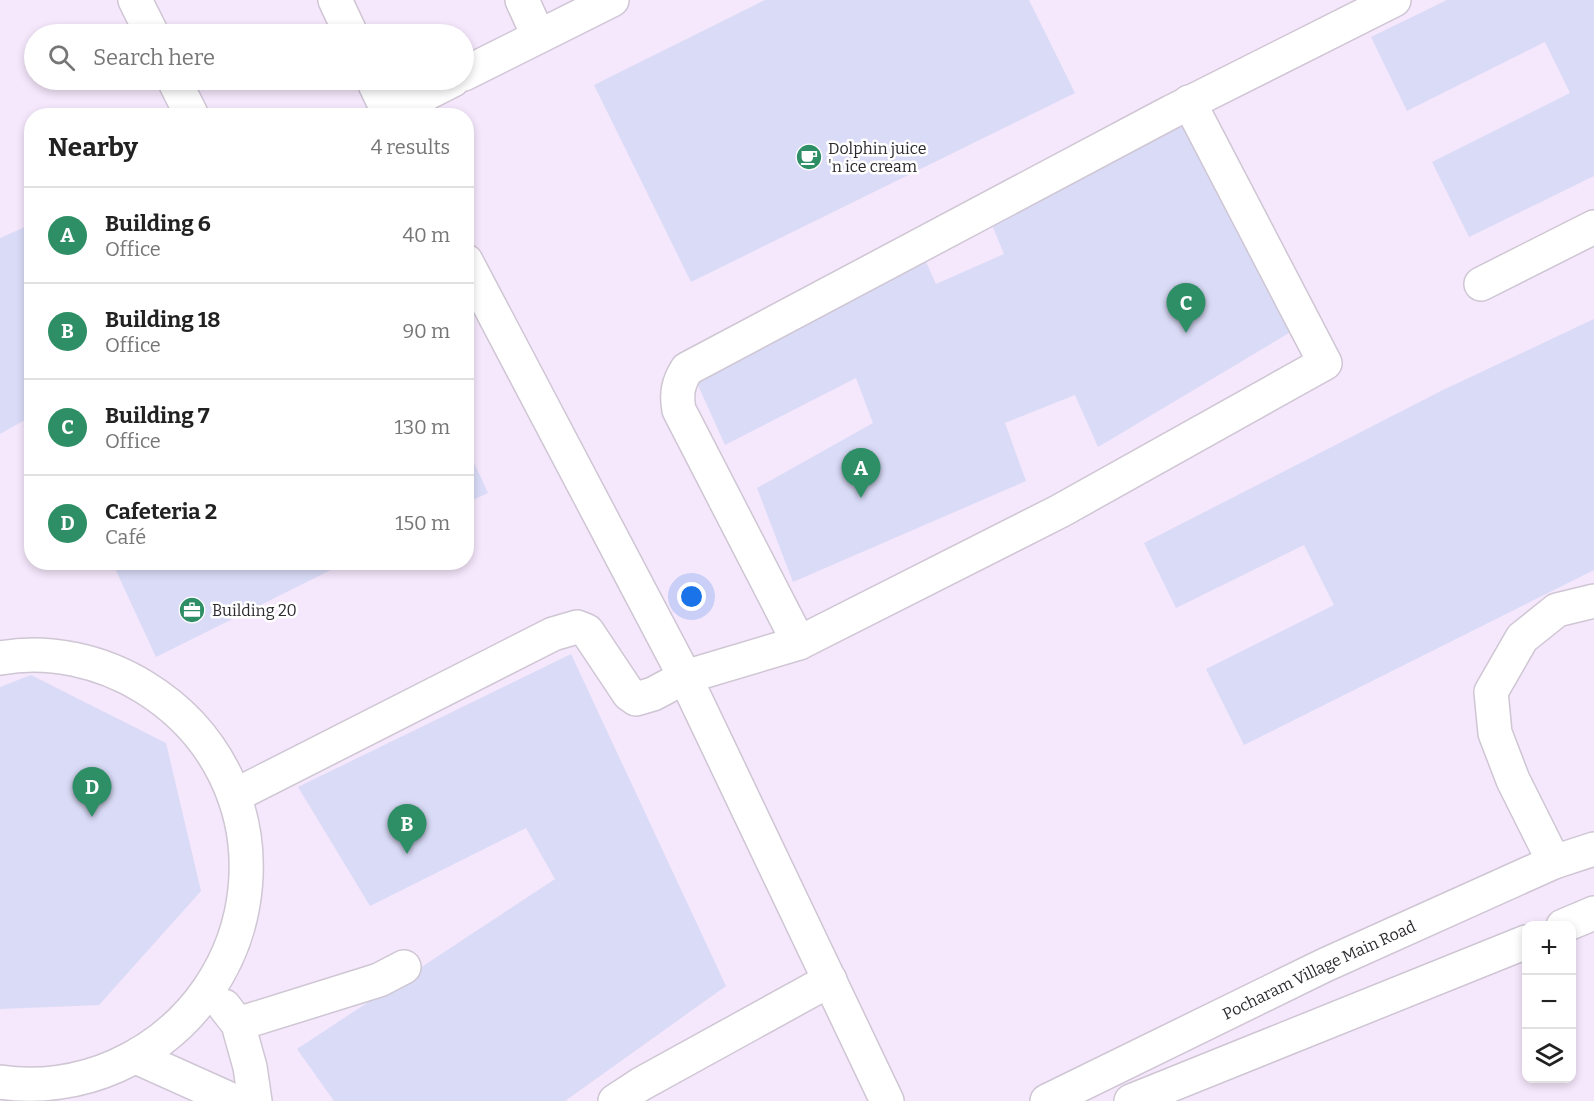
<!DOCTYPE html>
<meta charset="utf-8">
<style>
body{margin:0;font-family:Bitter,serif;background:#f2f2f2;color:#222}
.controls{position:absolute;right:18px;bottom:18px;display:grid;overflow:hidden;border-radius:12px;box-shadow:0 3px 9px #0003}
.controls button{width:54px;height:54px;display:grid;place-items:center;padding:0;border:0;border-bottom:2px solid #e0e0e0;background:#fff;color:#222;font:30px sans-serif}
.you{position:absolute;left:692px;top:597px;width:21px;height:21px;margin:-15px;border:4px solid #fff;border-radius:50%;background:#1a73e8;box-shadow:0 0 0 9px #1a73e833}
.badge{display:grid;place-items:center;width:39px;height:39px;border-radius:50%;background:#2e8e66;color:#fff;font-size:20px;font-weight:700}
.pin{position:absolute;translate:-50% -50px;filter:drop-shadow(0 2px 3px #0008)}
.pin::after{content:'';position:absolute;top:32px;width:21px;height:18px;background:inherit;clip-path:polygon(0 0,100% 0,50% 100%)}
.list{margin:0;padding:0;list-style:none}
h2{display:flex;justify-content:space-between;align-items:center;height:78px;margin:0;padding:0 24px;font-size:26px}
h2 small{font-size:20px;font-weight:400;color:#767676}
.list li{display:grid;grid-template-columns:39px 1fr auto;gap:18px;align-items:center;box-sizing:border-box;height:96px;padding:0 24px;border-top:2px solid #e0e0e0}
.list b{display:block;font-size:22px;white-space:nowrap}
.list p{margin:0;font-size:20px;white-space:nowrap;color:#767676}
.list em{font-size:20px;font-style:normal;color:#767676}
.icon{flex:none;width:33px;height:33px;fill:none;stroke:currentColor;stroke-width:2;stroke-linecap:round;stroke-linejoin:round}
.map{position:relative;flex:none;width:1594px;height:1101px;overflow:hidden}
.search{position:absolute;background:#fff;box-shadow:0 3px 9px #0003;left:24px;top:24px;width:450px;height:66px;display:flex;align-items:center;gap:15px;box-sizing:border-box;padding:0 21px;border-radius:33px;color:#767676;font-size:22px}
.panel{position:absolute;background:#fff;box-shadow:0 3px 9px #0003;left:24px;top:108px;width:450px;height:462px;border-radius:24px}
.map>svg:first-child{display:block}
.built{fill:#f5e7fc;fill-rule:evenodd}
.building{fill:#dadbf7}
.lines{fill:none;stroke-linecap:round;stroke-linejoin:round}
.minor-casing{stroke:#cfc6d4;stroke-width:36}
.minor{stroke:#fff;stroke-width:33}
.labels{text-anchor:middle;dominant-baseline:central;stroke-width:5;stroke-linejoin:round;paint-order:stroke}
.poi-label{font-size:16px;fill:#2d2a2f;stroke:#fff;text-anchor:start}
.street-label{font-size:16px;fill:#2d2a2f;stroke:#fff}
</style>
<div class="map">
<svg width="1594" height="1101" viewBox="0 0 1594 1101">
<rect width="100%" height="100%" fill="#fbf4ff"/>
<path class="built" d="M 0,0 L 1594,0 L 1594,1101 L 0,1101 ZM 34,34 L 464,34 L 464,80 L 34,80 ZM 32,116 L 466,116 L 466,562 L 32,562 ZM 1526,926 L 1572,926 L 1572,1078 L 1526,1078 Z"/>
<path class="building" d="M 765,0 L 1029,0 L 1075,93 L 691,282 L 594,85 Z
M 1447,0 L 1594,0 L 1594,176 L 1469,237 L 1432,162 L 1570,93 L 1545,42 L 1407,111 L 1371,37 Z
M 1186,119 L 1294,330 L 1098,447 L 1075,395 L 1005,423 L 1026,481 L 793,582 L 757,488 L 873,423 L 856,378 L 725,445 L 697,383 L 922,253 L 936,284 L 1004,254 L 990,220 Z
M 32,224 L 32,416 L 0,434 L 0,238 Z
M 1594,319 L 1594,570 L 1244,745 L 1206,669 L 1334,605 L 1304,545 L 1176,608 L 1144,543 L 1443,390 Z
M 466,445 L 488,493 L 466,503 Z
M 112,562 L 347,562 L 156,657 Z
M 571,654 L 726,986 L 565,1101 L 334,1101 L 297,1049 L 555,879 L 526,828 L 370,906 L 298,787 Z
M 31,675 L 166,743 L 201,891 L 99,1005 L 0,1009 L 0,687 Z"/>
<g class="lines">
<g class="minor-casing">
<g id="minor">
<path d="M 135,0 L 152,34"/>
<path d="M 335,0 L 351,34"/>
<path d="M 522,0 L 538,35"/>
<path d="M 464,74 L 612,0"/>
<path d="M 174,80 L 192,116"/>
<path d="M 373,80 L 390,116"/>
<path d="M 388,113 L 453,80"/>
<path d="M 466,261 L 685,677 L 887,1101"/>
<path d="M 1481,284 L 1594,227"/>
<path d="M 799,643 L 679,410 C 676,394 678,383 687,369 L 1171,112 L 1394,0"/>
<path d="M 0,658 C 49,649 102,661 144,687 C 294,779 274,995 116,1066 C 80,1082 38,1088 0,1082"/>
<path d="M 234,796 L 553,634 L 577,627 L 587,631 L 629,694 L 636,699 L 653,694 L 685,677 L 799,643 L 1060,511 L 1325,363 L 1189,102"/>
<path d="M 1554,862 L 1513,780 L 1495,733 L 1491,692 L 1522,638 L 1557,610 L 1594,601"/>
<path d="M 1563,926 L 1594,913"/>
<path d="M 224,1006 L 238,1024 L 250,1067 L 255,1101"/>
<path d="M 238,1024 L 379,980 L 404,967"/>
<path d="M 136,1057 L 234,1101"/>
<path d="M 615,1101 L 641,1084 L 830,980"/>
<path id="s1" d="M 1047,1101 L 1325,965 L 1554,862 L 1594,849"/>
<path d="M 1131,1101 L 1526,942"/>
</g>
</g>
<use href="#minor" class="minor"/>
</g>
<defs>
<g id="cafe-disc" transform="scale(1.35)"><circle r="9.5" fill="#2e8e66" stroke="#fff"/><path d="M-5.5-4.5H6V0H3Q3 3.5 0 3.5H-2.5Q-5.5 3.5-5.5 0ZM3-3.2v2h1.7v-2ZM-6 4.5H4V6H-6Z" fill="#fff"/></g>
<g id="office-disc" transform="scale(1.35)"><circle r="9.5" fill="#2e8e66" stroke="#fff"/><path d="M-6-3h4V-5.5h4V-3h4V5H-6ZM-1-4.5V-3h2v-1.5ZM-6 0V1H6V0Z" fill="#fff"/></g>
</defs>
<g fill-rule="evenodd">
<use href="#cafe-disc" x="809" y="157"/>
<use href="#office-disc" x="192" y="610"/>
</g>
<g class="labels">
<g class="poi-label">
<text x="828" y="148">Dolphin juice<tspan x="828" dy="18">'n ice cream</tspan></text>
<text x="212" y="610">Building 20</text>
</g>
<g class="street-label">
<text stroke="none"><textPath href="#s1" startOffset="302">Pocharam Village Main Road</textPath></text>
</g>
</g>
</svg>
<div class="controls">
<button>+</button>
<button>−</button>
<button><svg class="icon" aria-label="layers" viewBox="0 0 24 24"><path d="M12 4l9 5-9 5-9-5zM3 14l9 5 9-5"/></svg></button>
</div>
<div class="you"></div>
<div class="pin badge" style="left:861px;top:498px">A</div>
<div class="pin badge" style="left:407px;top:854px">B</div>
<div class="pin badge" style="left:1186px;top:333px">C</div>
<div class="pin badge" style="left:92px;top:817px">D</div>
<div class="search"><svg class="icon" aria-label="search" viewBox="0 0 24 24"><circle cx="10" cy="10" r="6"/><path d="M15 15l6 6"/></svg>Search here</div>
<section class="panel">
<h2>Nearby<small>4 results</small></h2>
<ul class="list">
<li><span class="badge">A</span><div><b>Building 6</b><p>Office</p></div><em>40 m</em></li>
<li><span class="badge">B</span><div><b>Building 18</b><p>Office</p></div><em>90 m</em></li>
<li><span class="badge">C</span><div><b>Building 7</b><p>Office</p></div><em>130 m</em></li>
<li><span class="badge">D</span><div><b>Cafeteria 2</b><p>Café</p></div><em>150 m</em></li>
</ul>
</section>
</div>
